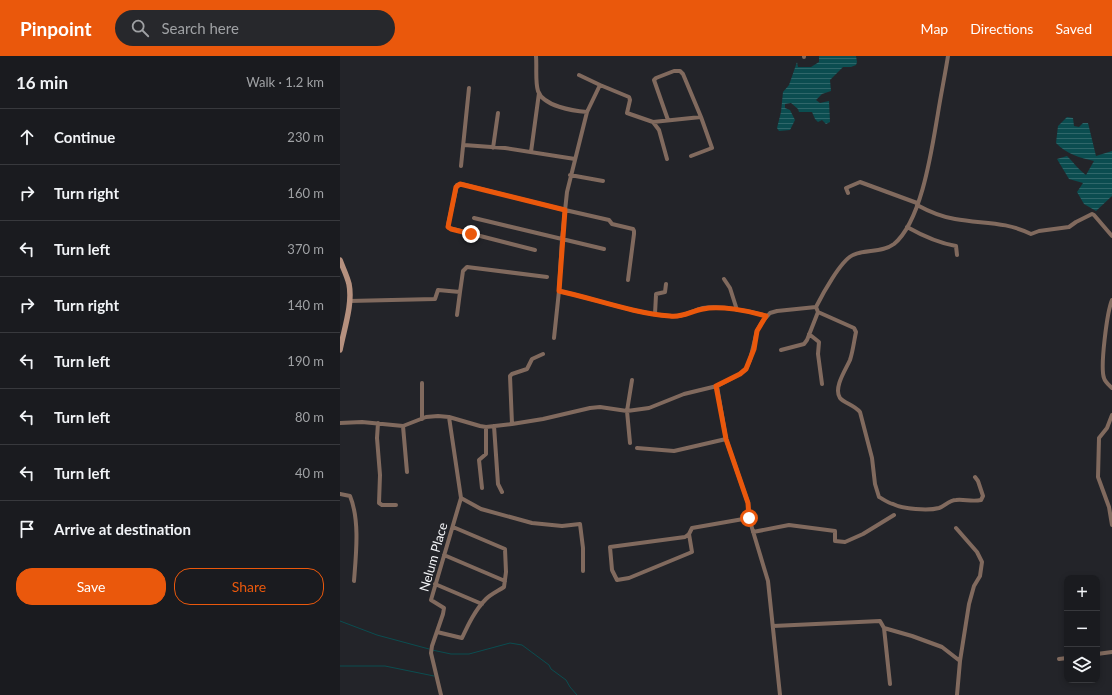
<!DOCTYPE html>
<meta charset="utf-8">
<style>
body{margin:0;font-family:Lato,sans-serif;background:#27282c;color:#f1f3f6}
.controls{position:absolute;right:12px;bottom:12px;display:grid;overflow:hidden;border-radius:8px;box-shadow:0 2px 6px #0003}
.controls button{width:36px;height:36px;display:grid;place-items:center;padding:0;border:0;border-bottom:1px solid #38393d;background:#1a1b1f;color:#f1f3f6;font:20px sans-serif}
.stop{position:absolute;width:12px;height:12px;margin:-9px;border:3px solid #ea580c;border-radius:50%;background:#fff}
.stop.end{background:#ea580c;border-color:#fff;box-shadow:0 1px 4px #0008}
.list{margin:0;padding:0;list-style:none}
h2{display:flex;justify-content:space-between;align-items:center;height:52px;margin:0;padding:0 16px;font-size:17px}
h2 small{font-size:13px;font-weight:400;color:#9fa1a4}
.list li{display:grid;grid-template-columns:26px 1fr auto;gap:12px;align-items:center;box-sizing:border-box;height:56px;padding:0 16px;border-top:1px solid #38393d}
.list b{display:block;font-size:15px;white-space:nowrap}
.list em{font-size:13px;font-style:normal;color:#9fa1a4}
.actions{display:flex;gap:8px;padding:12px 16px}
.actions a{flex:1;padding:9px 0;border:1px solid #ea580c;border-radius:16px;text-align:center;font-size:14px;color:#ea580c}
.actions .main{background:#ea580c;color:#fff}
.icon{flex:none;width:22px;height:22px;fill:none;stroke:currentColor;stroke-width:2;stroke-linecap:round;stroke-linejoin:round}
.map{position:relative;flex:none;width:772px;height:639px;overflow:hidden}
header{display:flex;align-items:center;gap:24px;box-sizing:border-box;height:56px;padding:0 20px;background:#ea580c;color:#fff}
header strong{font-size:19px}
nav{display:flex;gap:22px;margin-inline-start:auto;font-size:14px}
.search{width:280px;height:36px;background:#27282c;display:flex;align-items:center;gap:10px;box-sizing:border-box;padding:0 14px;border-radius:22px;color:#9fa1a4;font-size:15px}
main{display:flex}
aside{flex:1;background:#1a1b1f}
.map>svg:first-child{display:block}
.water{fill:url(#water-rules)}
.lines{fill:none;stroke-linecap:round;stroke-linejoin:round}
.stream{stroke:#0b4d50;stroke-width:1}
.street{stroke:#816a5e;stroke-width:4}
.secondary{stroke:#b6917f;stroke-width:5.5}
.route{stroke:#ea580c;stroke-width:5}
.labels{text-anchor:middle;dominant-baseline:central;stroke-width:3.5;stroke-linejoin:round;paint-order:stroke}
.street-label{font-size:13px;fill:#f4f5f8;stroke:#232429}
</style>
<header>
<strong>Pinpoint</strong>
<div class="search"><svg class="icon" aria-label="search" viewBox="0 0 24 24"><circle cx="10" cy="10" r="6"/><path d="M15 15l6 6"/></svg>Search here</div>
<nav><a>Map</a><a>Directions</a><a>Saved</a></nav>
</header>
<main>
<aside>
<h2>16 min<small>Walk · 1.2 km</small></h2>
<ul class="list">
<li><svg class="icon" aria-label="ahead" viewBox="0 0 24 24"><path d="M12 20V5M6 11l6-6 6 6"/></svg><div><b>Continue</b></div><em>230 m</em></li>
<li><svg class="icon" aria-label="right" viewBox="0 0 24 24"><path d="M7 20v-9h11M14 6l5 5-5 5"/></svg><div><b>Turn right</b></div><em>160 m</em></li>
<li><svg class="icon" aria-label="left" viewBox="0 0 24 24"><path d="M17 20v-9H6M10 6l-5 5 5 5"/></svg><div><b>Turn left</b></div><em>370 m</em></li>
<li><svg class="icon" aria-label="right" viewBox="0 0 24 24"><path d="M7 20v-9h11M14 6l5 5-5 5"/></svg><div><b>Turn right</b></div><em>140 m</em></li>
<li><svg class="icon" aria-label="left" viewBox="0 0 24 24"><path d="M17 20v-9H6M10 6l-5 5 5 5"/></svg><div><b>Turn left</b></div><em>190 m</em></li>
<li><svg class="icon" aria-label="left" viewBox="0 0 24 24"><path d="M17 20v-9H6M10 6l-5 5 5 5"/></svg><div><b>Turn left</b></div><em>80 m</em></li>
<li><svg class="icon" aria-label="left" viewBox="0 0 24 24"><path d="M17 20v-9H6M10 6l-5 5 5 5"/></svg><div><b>Turn left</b></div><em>40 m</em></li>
<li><svg class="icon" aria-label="arrive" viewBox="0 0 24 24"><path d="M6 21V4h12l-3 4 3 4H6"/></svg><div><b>Arrive at destination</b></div></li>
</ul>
<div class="actions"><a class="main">Save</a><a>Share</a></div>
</aside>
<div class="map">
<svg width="772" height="639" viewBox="0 0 772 639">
<defs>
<pattern id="water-rules" width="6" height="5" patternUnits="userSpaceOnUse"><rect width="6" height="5" fill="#0b4d50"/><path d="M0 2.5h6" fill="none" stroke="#2f676a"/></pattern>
</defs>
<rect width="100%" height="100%" fill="#232429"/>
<path class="water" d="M 479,0 L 516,0 L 517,6 L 516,9 L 511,11 L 503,11 L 490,24 L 491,35 L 482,38 L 476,44 L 480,47 L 489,45 L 490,66 L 486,68 L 482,64 L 478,66 L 475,63 L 472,56 L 459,56 L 458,53 L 451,47 L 445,48 L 445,52 L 450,54 L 455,64 L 450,74 L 439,75 L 437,72 L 441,56 L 443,36 L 449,29 L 457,6 L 458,11 L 471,11 L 479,6 Z
M 727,61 L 733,62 L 734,70 L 739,71 L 743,67 L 748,67 L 756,100 L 772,95 L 772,140 L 756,155 L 744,148 L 737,136 L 743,127 L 729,123 L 717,103 L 727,100 C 734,107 738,113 746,119 L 754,105 C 741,102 726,98 716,87 L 718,70 Z"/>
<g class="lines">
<path class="stream" d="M 0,565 L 37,579 L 89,593
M 92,594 L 111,598 L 129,598 L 170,587 L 182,589 L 209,609 L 211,613 L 226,624 L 230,631 L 237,639
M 0,610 L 45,610 L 94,620"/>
<path class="street" d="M 196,0 C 197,10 195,26 198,35 C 203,50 233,55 247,56 L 260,29 L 289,41 L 290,44 L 287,57 L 313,66 L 361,61 L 343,18 L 340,15 L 334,15 L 316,22 L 314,24 L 328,64
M 464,1 L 464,0
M 239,19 L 260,29
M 313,66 L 319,74 L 327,103
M 124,89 L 165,92 L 235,103
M 153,92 L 158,57
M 191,96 L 199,37
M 351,100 L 372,92 L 361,61
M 121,110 L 129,32
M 230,119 L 263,125
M 508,137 L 506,132 L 520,126 L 577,147
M 577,149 C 588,155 602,161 615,163 C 642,168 665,165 691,178 L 699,175 L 729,171 L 736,166 L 752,158 L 754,159 L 772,180
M 134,162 L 264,193
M 567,171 C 583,180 598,187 616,190 L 617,199
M 195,194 L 109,172 L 108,169 L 117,129 L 121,128 L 225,154 L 269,164 L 272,168 L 293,173 L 294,175 L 294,178 L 288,224
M 384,223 L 390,232 L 397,254
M 219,235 C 256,243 292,257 330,260 C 342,262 351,255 363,252 C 379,249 410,255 426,260
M 772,244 C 767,256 760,311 764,322 C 765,326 770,330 772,332
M 9,245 L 95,243 L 98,234 L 120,236 L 123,215 L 127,211 L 207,221
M 476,251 L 478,256 L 514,272 L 516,276 C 514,285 513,295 510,304 C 506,313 493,332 500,342 C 504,347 514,349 520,356 L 532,402 L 535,428 L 539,441 C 543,443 548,447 553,448 C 563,453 588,455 599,452 C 605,450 609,444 616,444 C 624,443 632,446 641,444 L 643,440 L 638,425 L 635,421
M 315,258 L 316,239 L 316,238 L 325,236 L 326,228
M 117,259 L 120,236
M 469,278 L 479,286 L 478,298 L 482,328
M 214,282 L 219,235 L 222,183 L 227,136 L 247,56
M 441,294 L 464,288 L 467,284 L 478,256
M 377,330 L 386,383 L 408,447 L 409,462 L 428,525 L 440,639
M 772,359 L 767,372 L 759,382 L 758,421 L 769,451 L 772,469
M 82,363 L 82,327
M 0,367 L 22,366 L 63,370 L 86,361 L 98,360 L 109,361 L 140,370 L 146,371 L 172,368 L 203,363 L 250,352 L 260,351 L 287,355 L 309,352 L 344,338 L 377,330 L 400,318 L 406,313 L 410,304 L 417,275 L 422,266 L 430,257 L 437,255 L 476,251 C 482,239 501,204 513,199 C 525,193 542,197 554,188 C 582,165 592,92 598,57 C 601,38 605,19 608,0
M 38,367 L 37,382 L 40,419 L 39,447 L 42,449 L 56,449
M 172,368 L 170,320 L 172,318 L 187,313 L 192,303 L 203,298
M 63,370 L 67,416
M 154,370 L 158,428 L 162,436
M 290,387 L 287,355 L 292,324
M 297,392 L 334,395 L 386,383
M 142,432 L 139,404 L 146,398 L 146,371
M 0,438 L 10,440 C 20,464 16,499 14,525
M 121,442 L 141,453 L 192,467 L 222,470 L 240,468 L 243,492 L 243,515
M 616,472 L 637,496 L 642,506 L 640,520 L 634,530 L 629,548 L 620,605
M 413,476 L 449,469 L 495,475 L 495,485 L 505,486 L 523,478 L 554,459
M 349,478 L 352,496 L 289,522 L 277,524 L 272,514 L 270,491 L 345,481 L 349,478 L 352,472 L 409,462
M 104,499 L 165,525
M 95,528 L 142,548
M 433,570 L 540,565 L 544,572 L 550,628
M 544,572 L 572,580 L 602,591 L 620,605 L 617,639
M 97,576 L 122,582 C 128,569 135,554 146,543 C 151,538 158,535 164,531 L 166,516 L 165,493 L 113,471
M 757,598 L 772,596
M 719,603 L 727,602
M 101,639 L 91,597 L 92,590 L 103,558 L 104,552 L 91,544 L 121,442 L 109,361"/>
<path class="secondary" d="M 0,204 C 3,212 7,220 9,228 C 13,248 4,273 0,294"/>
</g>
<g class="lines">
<path class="route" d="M 131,178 L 111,173 L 108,171 L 116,131 L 120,128 L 225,154 L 219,235 C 256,243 292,257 330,260 C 342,262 351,255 363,253 C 379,249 410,255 426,260 L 417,275 L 414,293 L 406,313 L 400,318 L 376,330 L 386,383 L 408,447 L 409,462"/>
</g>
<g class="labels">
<g class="street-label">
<text transform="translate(93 501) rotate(-74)">Nelum Place</text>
</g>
</g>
</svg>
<div class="controls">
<button>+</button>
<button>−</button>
<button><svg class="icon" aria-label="layers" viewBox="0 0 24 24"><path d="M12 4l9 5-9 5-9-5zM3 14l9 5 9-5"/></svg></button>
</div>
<div class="stop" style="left:409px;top:462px"></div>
<div class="stop end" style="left:131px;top:178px"></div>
</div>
</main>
